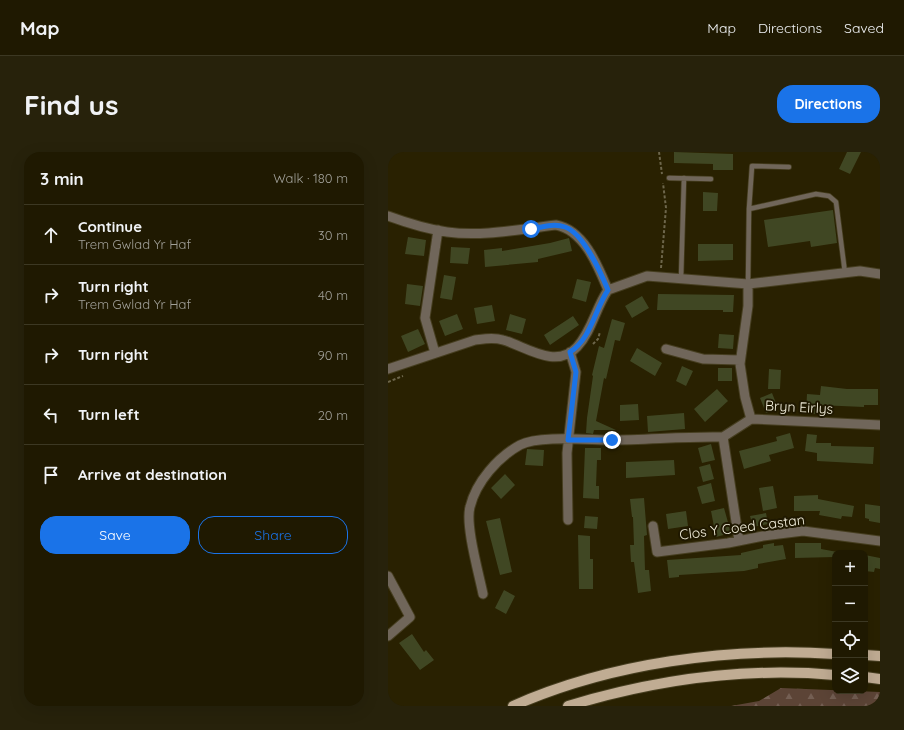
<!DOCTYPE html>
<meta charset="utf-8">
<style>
body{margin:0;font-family:Quicksand,sans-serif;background:#27220b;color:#f1f3f6}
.controls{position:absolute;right:12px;bottom:12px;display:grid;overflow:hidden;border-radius:8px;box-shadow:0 4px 16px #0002}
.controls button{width:36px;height:36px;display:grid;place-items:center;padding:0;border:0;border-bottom:1px solid #3c3823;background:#1f1901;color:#f1f3f6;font:20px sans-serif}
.stop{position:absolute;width:12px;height:12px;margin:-9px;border:3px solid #1a73e8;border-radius:50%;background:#fff}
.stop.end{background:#1a73e8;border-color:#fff;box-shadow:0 1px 4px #0008}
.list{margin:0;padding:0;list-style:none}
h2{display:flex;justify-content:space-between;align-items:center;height:52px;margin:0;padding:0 16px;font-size:17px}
h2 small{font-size:13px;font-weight:400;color:#a1a099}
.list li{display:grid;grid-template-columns:26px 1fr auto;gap:12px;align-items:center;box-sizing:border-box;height:60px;padding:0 16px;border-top:1px solid #3c3823}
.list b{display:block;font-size:15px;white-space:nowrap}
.list p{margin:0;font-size:13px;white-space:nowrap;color:#a1a099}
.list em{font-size:13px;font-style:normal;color:#a1a099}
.actions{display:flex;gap:8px;padding:12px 16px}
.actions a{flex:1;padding:9px 0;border:1px solid #1a73e8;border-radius:16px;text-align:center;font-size:14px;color:#1a73e8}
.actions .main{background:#1a73e8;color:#fff}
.icon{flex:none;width:22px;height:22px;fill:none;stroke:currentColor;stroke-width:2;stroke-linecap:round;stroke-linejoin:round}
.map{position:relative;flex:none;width:492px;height:554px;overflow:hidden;border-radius:16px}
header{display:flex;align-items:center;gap:24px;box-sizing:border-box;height:56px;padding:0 20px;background:#1f1901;border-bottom:1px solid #3c3823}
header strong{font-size:19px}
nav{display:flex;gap:22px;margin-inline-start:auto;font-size:14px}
.intro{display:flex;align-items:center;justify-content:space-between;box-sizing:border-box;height:96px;padding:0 24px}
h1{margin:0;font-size:28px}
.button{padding:10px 18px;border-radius:16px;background:#1a73e8;color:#fff;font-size:14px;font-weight:700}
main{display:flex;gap:24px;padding:0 24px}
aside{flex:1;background:#1f1901;border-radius:16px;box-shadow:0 4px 16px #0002}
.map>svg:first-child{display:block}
.forest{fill:url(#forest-firs)}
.building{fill:#404723}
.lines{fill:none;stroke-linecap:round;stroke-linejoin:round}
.service-casing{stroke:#463e20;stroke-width:6}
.minor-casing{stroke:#463e20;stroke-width:11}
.primary-casing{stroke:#463e20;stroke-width:12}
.path{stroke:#6d664b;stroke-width:2;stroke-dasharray:3 2;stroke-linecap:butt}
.service{stroke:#70665a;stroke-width:4.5}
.minor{stroke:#70665a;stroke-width:9}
.primary{stroke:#c0ac93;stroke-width:10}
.route{stroke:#1a73e8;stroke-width:5}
.labels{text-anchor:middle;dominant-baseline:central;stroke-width:4;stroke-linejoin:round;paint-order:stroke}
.street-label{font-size:14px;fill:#f5f1de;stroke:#1f1800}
</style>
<header>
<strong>Map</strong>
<nav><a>Map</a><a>Directions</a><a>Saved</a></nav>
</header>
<div class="intro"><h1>Find us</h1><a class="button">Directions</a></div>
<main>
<aside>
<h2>3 min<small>Walk · 180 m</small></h2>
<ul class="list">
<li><svg class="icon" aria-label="ahead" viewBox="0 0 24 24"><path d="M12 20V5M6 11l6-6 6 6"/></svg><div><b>Continue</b><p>Trem Gwlad Yr Haf</p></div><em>30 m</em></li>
<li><svg class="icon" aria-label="right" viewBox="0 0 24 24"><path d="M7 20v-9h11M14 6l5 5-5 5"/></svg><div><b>Turn right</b><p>Trem Gwlad Yr Haf</p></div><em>40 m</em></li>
<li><svg class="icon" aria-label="right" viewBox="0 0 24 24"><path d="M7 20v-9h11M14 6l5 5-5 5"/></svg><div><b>Turn right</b></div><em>90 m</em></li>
<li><svg class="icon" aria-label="left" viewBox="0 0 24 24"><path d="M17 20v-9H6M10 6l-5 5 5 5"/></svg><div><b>Turn left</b></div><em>20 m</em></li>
<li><svg class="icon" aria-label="arrive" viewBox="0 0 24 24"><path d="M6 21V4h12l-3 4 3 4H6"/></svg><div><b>Arrive at destination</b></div></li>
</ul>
<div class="actions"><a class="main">Save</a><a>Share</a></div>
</aside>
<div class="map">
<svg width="492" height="554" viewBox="0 0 492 554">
<defs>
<pattern id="forest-firs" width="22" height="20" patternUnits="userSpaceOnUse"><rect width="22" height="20" fill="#5c4436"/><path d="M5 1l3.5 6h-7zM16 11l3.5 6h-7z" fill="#745f53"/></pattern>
</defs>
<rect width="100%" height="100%" fill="#292101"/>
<path class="forest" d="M 393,536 L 492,540 L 492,554 L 343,554 L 371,549 Z"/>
<path class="building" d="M 286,0 L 345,2 L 345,18 L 325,18 L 325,12 L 286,11 Z
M 459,0 L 473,0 L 462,22 L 451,17 Z
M 315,40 L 330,41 L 329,59 L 315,59 Z
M 445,58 L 449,91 L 423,95 L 422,89 L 380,95 L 376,68 Z
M 20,85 L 38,88 L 36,104 L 17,102 Z
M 181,86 L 184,99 L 150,107 L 150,110 L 97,115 L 96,98 L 114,96 L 114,99 L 162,91 Z
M 310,92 L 345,92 L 345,108 L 310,109 Z
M 63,95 L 82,96 L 80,112 L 62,111 Z
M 56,123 L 68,125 L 64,148 L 52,146 Z
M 189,127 L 203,130 L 198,150 L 184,146 Z
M 19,132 L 35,134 L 32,154 L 17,152 Z
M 270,142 L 346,143 L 345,160 L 335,160 L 335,158 L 269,158 Z
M 254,144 L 261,156 L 244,166 L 237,154 Z
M 104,153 L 107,169 L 89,172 L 86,156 Z
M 69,162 L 75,177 L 57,184 L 51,169 Z
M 122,162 L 138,167 L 134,182 L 118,178 Z
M 185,164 L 191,173 L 162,193 L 156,183 Z
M 224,167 L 237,171 L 232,189 L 227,188 L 218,227 L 216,226 L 208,269 L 228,278 L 206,278 L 205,282 L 198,281 L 199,266 L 205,224 L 204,223 L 211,194 L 216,196 Z
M 30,177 L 37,192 L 20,200 L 13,184 Z
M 331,182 L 346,183 L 345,197 L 330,196 Z
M 249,196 L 274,211 L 267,224 L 242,209 Z
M 294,214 L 305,219 L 298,234 L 288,229 Z
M 330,216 L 344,216 L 344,229 L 330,229 Z
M 381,217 L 393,218 L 392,237 L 380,237 Z
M 433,234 L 459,237 L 490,237 L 490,253 L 476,253 L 476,255 L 430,253 L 429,262 L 418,261 L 419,242 L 432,243 Z
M 329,237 L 340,249 L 317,270 L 306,257 Z
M 384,241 L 390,256 L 378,261 L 372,246 Z
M 250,252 L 251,268 L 232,269 L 232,253 Z
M 296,261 L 297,277 L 260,280 L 259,264 Z
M 402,281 L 406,296 L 381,303 L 383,309 L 356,317 L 351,299 L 389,289 L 388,285 Z
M 419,282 L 429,283 L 428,291 L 443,291 L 443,294 L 486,295 L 485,312 L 429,309 L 429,301 L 417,299 Z
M 323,292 L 327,308 L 314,311 L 310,296 Z
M 197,296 L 213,296 L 213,308 L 209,308 L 208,334 L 211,334 L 211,347 L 195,346 Z
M 139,297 L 156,298 L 155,314 L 137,313 Z
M 286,308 L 287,323 L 238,326 L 238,310 Z
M 322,312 L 326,327 L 315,330 L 311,315 Z
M 117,322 L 127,333 L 113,347 L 103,336 Z
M 323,331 L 327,349 L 314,352 L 309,335 Z
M 385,334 L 389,356 L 375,359 L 371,336 Z
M 430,343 L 430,347 L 466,354 L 464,365 L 454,364 L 453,367 L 431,363 L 432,359 L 406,359 L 406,344 Z
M 256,346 L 259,383 L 256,384 L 257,418 L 261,418 L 263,439 L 250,441 L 246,410 L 243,410 L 242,393 L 246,393 L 245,365 L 244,365 L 242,347 Z
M 477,352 L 492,354 L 492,371 L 481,369 L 481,367 L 477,366 Z
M 336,356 L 343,381 L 328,385 L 323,359 Z
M 298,359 L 300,374 L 280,377 L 278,362 Z
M 378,361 L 380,372 L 365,375 L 362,364 Z
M 197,364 L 210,365 L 209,377 L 196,376 Z
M 112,366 L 124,420 L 112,423 L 98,369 Z
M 190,383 L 202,384 L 202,407 L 205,407 L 205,437 L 191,437 Z
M 386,391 L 386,394 L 395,393 L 398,407 L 370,412 L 370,416 L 356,419 L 291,423 L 291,425 L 281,426 L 279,408 L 353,403 L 353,401 L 375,396 L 375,393 Z
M 407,391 L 433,391 L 433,397 L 455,401 L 447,401 L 447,405 L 407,406 Z
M 477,403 L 492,406 L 492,417 L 487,416 L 486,420 L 477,419 Z
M 116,438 L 127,444 L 118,462 L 107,456 Z
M 24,482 L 36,500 L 38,498 L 46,508 L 32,518 L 11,491 Z"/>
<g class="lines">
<g class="service-casing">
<path id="service" d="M 281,26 L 323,27
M 361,57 L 428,42 L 441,44 L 448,50 L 457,121
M 293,127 L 296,26
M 360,132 L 361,57 L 364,14 L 401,15"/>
</g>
<g class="minor-casing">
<path id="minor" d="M 0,64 C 19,71 38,77 59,80 C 95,85 132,77 168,73 C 196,78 210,114 220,138
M 360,132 L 360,154 L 352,212 L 357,245 L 363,267
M 278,197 L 315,207 L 352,208
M 47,201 L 37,166 L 50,78
M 0,217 L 87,188 C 96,187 105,185 115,188 C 137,194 168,218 189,195 C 204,179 208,155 220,138 L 259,124 L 360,132 L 472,119 L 492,122
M 335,285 L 363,267 L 492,273
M 180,368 L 179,301 L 188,220 L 182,200
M 265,374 L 269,400 L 340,391 L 375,384 L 415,379 L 492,389
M 0,424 L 22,465 L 0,484
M 95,442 C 91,422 77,373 82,355 C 88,330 110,305 132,293 C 151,283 200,288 222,288 C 260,288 297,284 335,285 L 351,389"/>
</g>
<g class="primary-casing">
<path id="primary" d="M 477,503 L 492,504
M 477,525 L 492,527
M 125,554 C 222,511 341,495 447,502
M 180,554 C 266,528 357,515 447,523"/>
</g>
<path class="path" d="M 271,0 L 274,22
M 273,116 L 278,56 L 275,31
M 205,192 L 210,187 L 212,180
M 0,230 L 15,224"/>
<use href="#service" class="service"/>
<use href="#minor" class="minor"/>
<use href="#primary" class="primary"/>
</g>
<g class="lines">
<path class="route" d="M 143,77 C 154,75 166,71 177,75 C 195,81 213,121 220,138 C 207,157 203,187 182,200 L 188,220 L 180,288 L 224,288"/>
</g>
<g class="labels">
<g class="street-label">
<text transform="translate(411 255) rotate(3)">Bryn Eirlys</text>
<text transform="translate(354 375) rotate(-7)">Clos Y Coed Castan</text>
</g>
</g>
</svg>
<div class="controls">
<button>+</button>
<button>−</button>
<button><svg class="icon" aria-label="locate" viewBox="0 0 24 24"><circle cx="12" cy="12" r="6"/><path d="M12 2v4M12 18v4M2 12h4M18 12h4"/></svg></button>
<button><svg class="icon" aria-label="layers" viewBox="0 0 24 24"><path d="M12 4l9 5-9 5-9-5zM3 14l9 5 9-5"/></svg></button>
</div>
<div class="stop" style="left:143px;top:77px"></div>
<div class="stop end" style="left:224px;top:288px"></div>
</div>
</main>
